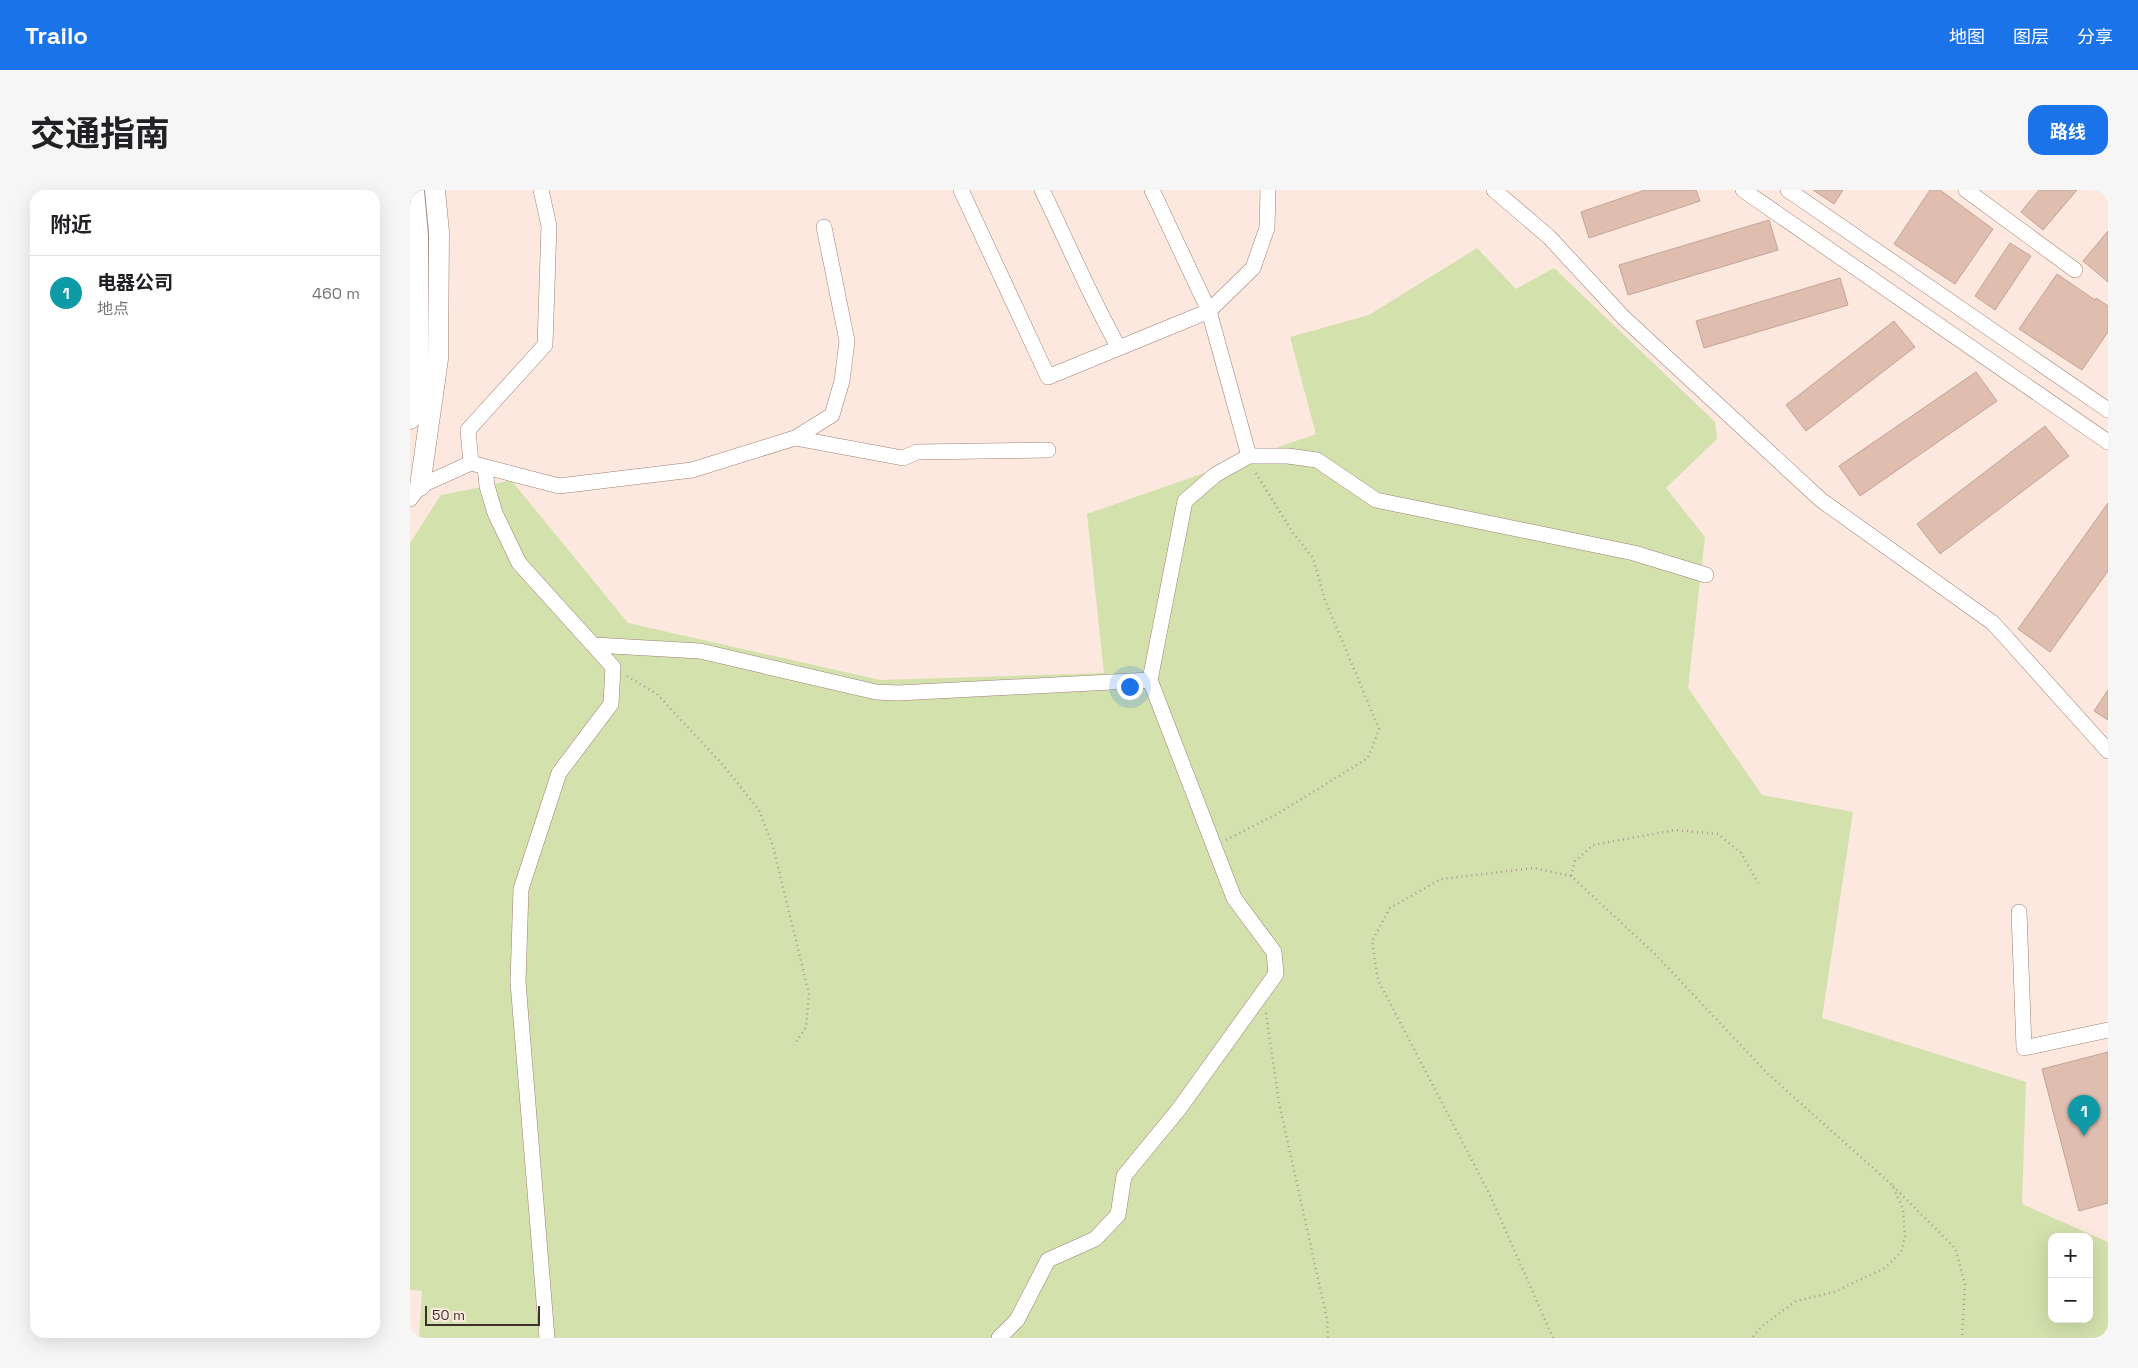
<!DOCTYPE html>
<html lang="zh">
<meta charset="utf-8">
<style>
body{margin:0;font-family:"Space Grotesk","Noto Sans SC",sans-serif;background:#f6f6f6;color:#202124}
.controls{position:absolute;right:15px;bottom:15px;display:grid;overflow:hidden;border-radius:10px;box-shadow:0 5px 20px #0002}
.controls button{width:45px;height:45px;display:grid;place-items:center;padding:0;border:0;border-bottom:1px solid #e0e0e0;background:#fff;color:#202124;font:25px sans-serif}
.scale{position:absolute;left:15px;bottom:12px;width:115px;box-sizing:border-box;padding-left:5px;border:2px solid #3d302b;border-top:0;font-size:14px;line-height:18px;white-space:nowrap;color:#3d302b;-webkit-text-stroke:4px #fce8df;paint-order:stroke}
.you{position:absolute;left:719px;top:496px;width:18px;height:18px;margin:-12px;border:4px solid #fff;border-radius:50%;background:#1a73e8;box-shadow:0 0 0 8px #1a73e833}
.badge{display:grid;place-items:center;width:32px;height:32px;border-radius:50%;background:#1a73e8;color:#fff;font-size:16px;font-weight:700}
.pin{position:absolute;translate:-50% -41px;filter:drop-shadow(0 1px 2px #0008)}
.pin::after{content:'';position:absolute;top:26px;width:18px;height:15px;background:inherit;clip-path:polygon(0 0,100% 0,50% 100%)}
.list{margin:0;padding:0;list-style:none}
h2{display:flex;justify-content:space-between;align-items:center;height:65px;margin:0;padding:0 20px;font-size:21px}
h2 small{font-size:16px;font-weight:400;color:#757577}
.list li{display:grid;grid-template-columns:32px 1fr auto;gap:15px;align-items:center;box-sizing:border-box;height:75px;padding:0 20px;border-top:1px solid #e0e0e0}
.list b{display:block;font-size:19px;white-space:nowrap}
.list p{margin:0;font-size:16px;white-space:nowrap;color:#757577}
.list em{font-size:16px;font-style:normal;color:#757577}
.map{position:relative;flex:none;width:1698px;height:1148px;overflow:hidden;border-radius:15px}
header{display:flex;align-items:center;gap:30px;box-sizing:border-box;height:70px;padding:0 25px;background:#1a73e8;color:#fff}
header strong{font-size:24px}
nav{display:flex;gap:28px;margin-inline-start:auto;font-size:18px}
.intro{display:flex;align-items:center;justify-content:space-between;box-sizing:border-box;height:120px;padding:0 30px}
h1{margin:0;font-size:35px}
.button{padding:12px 22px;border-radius:15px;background:#1a73e8;color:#fff;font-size:18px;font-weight:700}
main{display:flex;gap:30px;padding:0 30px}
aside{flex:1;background:#fff;border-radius:15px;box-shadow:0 5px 20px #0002}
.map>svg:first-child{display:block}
.green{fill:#d3e1ad;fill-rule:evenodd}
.building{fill:#dfbeb0;stroke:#c4a497}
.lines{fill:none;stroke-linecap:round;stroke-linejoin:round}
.street-casing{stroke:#9f8174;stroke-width:16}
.secondary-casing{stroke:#9f8174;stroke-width:21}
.path{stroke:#ab9a92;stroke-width:2.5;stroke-dasharray:1 4;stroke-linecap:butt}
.street{stroke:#fff;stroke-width:15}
.secondary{stroke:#fff;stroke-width:20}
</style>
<header>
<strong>Trailo</strong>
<nav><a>地图</a><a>图层</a><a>分享</a></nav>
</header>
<div class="intro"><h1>交通指南</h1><a class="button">路线</a></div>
<main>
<aside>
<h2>附近<small></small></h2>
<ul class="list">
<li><span class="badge" style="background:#0f9aa8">1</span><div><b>电器公司</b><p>地点</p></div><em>460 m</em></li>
</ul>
</aside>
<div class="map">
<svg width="1698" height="1148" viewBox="0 0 1698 1148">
<rect width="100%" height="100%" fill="#fce8df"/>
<path class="green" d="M 1067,58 L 1106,99 L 1144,78 L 1305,232 L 1307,249 L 1256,298 L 1295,347 L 1278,498 L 1352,605 L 1443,622 L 1412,828 L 1616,892 L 1612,1014 L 1698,1052 L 1698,1148 L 9,1148 L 12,1101 L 0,1100 L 0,353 L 31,305 L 77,296 L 101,290 L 218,433 L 470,490 L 694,483 L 677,324 L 906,244 L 880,147 L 959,125 ZM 1642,1047 L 1679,1047 L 1679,1129 L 1642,1129 Z"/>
<path class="building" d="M 1235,0 L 1286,0 L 1290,11 L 1179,48 L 1171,22 Z
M 1403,0 L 1433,0 L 1424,14 Z
M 1520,0 L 1530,0 L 1583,39 L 1545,94 L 1484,54 Z
M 1629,0 L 1667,0 L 1633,40 L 1611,22 Z
M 1359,30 L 1368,60 L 1218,105 L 1209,75 Z
M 1698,41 L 1698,92 L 1673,71 Z
M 1600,53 L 1621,66 L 1585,120 L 1565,106 Z
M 1647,84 L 1685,110 L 1686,108 L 1698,116 L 1698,142 L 1672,180 L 1609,139 Z
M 1430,88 L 1438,115 L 1294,158 L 1286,131 Z
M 1484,131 L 1505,157 L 1396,241 L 1376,215 Z
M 1566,182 L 1587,211 L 1450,306 L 1429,276 Z
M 1635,236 L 1659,266 L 1530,364 L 1507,334 Z
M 1698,313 L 1698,381 L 1640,462 L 1608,439 Z
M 1698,500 L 1698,530 L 1684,521 Z
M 1698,862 L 1698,1013 L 1669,1021 L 1632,879 Z"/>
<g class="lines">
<g class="street-casing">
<path id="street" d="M 551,0 L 638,187 L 799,121 L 843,78 L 857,38 L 858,0
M 632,0 C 658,53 680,107 709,158
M 742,0 L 799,121 L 839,266
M 1084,0 L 1139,47 L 1214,128 L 1411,310 L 1583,433 L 1698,561
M 1333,0 L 1698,252
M 1378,0 L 1698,220
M 1556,0 L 1665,80
M 385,248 L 493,268 L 507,262 L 638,260
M 61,273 L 58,240 L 135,155 L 139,36 L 131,0
M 75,277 L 77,296 L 85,323 L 109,373 L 203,477 L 201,514 L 149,583 L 111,699 L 108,792 L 137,1148
M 0,309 L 10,296 L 61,273 L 149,296 L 282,280 L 385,248 L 422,225 L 432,191 L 437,151 L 414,37
M 184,455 L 290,461 L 466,502 L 488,503 L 740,490 L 775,311 L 805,285 L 839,266 L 878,266 L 907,270 L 966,310 L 1224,363 L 1296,385
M 1609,722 L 1614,858 L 1698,840
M 589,1148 L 607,1130 L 638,1070 L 685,1049 L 708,1025 L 714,986 L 769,919 L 866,784 L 864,762 L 824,708 L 740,490"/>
</g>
<g class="secondary-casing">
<path id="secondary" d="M 0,229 L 8,167 L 8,46 L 4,0
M 10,296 L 28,169 L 29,42 L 25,0"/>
</g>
<path class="path" d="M 217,486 L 247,504 L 313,575 L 349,620 L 363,656 L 399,804 L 396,837 L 384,855
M 816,650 L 867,624 L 958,568 L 969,539 L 915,410 L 903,368 L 883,343 L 844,280
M 1161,686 L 1165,671 L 1183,655 L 1265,640 L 1308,644 L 1331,663 L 1348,693
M 856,823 L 869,913 L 917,1129 L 918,1148
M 1483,996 L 1545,1058 L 1555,1094 L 1552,1148
M 1143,1148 L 1079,1003 L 968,790 L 962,751 L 980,718 L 1031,689 L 1124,678 L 1161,686 L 1244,763 L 1358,884 L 1482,995 L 1493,1019 L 1495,1047 L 1491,1062 L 1475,1078 L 1424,1102 L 1386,1111 L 1351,1137 L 1342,1148"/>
<use href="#street" class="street"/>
<use href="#secondary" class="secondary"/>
</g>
</svg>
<div class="controls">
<button>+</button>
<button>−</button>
</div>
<div class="scale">50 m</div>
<div class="you"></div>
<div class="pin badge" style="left:1674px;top:946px;background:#0f9aa8">1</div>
</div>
</main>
